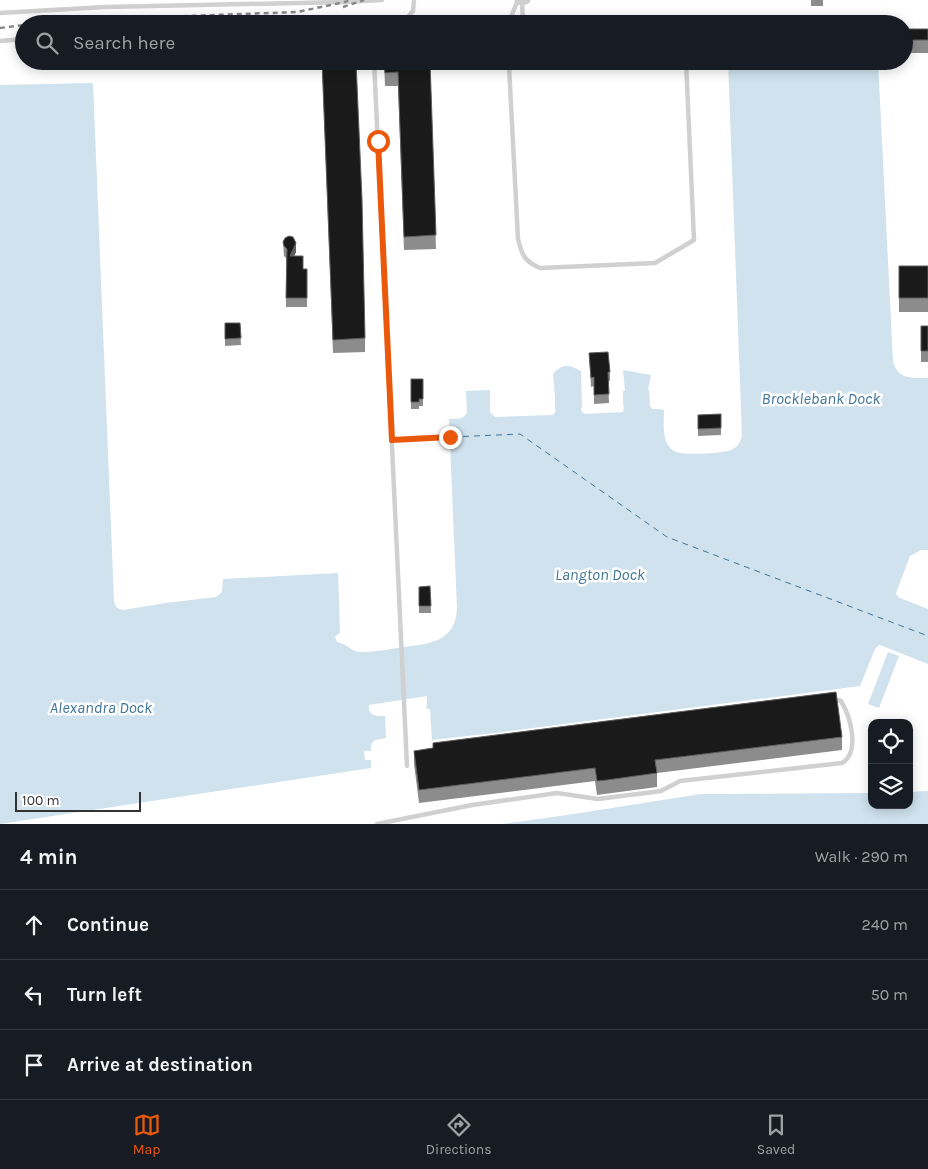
<!DOCTYPE html>
<meta charset="utf-8">
<style>
body{margin:0;font-family:Karla,sans-serif;background:#242831;color:#f1f3f6}
.controls{position:absolute;right:15px;bottom:15px;display:grid;overflow:hidden;border-radius:10px;box-shadow:0 2px 12px #0003}
.controls button{width:45px;height:45px;display:grid;place-items:center;padding:0;border:0;border-bottom:1px solid #363941;background:#171b24;color:#f1f3f6;font:25px sans-serif}
.scale{position:absolute;left:15px;bottom:12px;width:126px;box-sizing:border-box;padding-left:5px;border:2px solid #333;border-top:0;font-size:14px;line-height:18px;white-space:nowrap;color:#333;-webkit-text-stroke:4px #fff;paint-order:stroke}
.stop{position:absolute;width:15px;height:15px;margin:-11px;border:4px solid #ea580c;border-radius:50%;background:#fff}
.stop.end{background:#ea580c;border-color:#fff;box-shadow:0 1px 5px #0008}
.list{margin:0;padding:0;list-style:none}
h2{display:flex;justify-content:space-between;align-items:center;height:65px;margin:0;padding:0 20px;font-size:21px}
h2 small{font-size:16px;font-weight:400;color:#9ea1a6}
.list li{display:grid;grid-template-columns:32px 1fr auto;gap:15px;align-items:center;box-sizing:border-box;height:70px;padding:0 20px;border-top:1px solid #363941}
.list b{display:block;font-size:19px;white-space:nowrap}
.list em{font-size:16px;font-style:normal;color:#9ea1a6}
.icon{flex:none;width:28px;height:28px;fill:none;stroke:currentColor;stroke-width:2;stroke-linecap:round;stroke-linejoin:round}
.map{position:relative;flex:none;width:928px;height:824px;overflow:hidden}
.search{position:absolute;background:#171b24;box-shadow:0 2px 12px #0003;left:15px;right:15px;top:15px;height:55px;display:flex;align-items:center;gap:12px;box-sizing:border-box;padding:0 18px;border-radius:28px;color:#9ea1a6;font-size:19px}
.sheet{height:275px;background:#171b24}
nav{display:flex;justify-content:space-around;align-items:center;box-sizing:border-box;height:70px;border-top:1px solid #363941;background:#171b24;font-size:14px;color:#9ea1a6}
nav a{display:grid;justify-items:center;gap:2px}
nav .on{color:#ea580c}
.map>svg:first-child{display:block}
.water{fill:#cfe2ee}
.lines{fill:none;stroke-linecap:round;stroke-linejoin:round}
.ferry{stroke:#3f7597;stroke-width:1;stroke-dasharray:6 5;stroke-linecap:butt}
.service{stroke:#d0d0d0;stroke-width:4.5}
.minor{stroke:#d0d0d0;stroke-width:9}
.rail{stroke:#888;stroke-width:2.5;stroke-dasharray:5 4;stroke-linecap:butt}
.wall{fill:#8c8c8c}
.shaded-wall{fill:#5f5f5f}
.building{fill:#1a1a1a;stroke:#5f5f5f}
.route{stroke:#ea580c;stroke-width:6}
.labels{text-anchor:middle;dominant-baseline:central;stroke-width:5;stroke-linejoin:round;paint-order:stroke}
.water-label{font-size:16px;font-style:italic;fill:#3f7597;stroke:#fff}
</style>
<div class="map">
<svg width="928" height="824" viewBox="0 0 928 824">
<rect width="100%" height="100%" fill="#fff"/>
<path class="water" d="M 876,15 L 877,24 L 757,24 L 757,20 Z
M 728,61 L 878,61 L 893,361 C 898,380 912,378 928,378 L 928,550 L 921,550 L 910,556 L 896,593 L 897,596 L 900,598 L 928,609 L 928,664 L 880,645 L 878,646 L 875,649 L 860,686 L 503,732 L 432,740 L 430,710 L 426,708 L 427,704 L 427,696 L 369,705 L 369,710 C 372,717 378,716 385,716 L 386,738 L 375,740 L 371,744 L 371,751 L 364,751 L 365,760 L 371,760 L 371,768 L 0,824 L 0,85 L 93,83 L 114,601 C 115,607 118,609 123,610 L 166,603 L 216,597 L 222,592 L 223,579 L 338,573 L 340,633 L 335,636 L 337,642 C 350,645 350,653 367,652 C 379,651 391,649 403,647 C 429,644 456,642 457,608 L 449,419 C 457,419 464,420 467,412 L 466,391 L 490,390 L 490,412 L 495,417 L 553,415 L 556,410 L 555,409 L 555,397 L 553,374 C 563,363 569,365 581,371 L 582,408 L 581,409 L 582,412 L 585,414 L 623,412 L 624,405 L 623,405 L 623,391 L 625,391 L 623,370 L 651,375 L 648,390 L 649,390 L 650,404 L 649,404 L 650,406 L 652,409 L 660,409 L 664,410 C 664,421 662,436 668,445 C 671,449 675,453 681,453 C 688,455 725,453 731,450 C 738,447 741,442 742,435 Z
M 888,652 L 899,656 L 879,708 L 868,704 Z
M 928,791 L 928,824 L 503,824 L 567,815 L 701,794 L 872,793 L 872,805 L 909,805 L 909,792 Z"/>
<g class="lines">
<path class="ferry" d="M 452,437 L 520,434 L 667,537 L 928,636"/>
<path class="service" d="M 522,1 L 523,24
M 0,13 L 105,7 L 345,2 L 382,0
M 277,24 L 335,21 L 387,20 L 407,18 L 413,11 L 414,0
M 508,24 L 518,0
M 0,41 L 24,39
M 374,61 L 407,766
M 515,61 L 509,66 L 518,239 C 522,255 524,261 540,268 L 655,263 L 694,240 L 686,61
M 392,440 L 450,437
M 377,824 L 472,805 L 557,793 L 598,799 L 661,791 L 680,781 L 842,763 C 861,752 850,716 841,701 L 838,700 L 832,699"/>
<path class="minor" d="M 519,0 L 522,1 L 526,0"/>
<path class="rail" d="M 343,7 L 364,0
M 30,24 L 46,22 L 79,20 L 297,12 L 345,2 L 349,0
M 0,28 L 24,25"/>
</g>
<path class="wall" d="M 811,0 L 823,0 L 823,6 L 811,6 Z
M 905,29 L 928,29 L 928,53 L 905,53 Z
M 219,61 L 228,61 L 228,64 L 219,64 Z
M 322,61 L 365,338 L 365,352 L 333,353 Z
M 384,61 L 430,61 L 436,249 L 404,250 L 398,86 L 385,86 Z
M 283,242 L 296,252 L 294,256 L 303,269 L 307,269 L 307,307 L 286,307 L 286,258 L 284,256 Z
M 899,266 L 928,266 L 928,312 L 899,312 Z
M 225,323 L 240,323 L 241,345 L 225,346 Z
M 921,326 L 928,326 L 928,362 L 921,362 Z
M 589,353 L 610,372 L 610,381 L 608,381 L 609,403 L 594,404 L 594,386 L 591,387 Z
M 411,379 L 423,379 L 423,406 L 419,406 L 419,409 L 411,409 Z
M 721,414 L 721,435 L 698,436 L 698,415 Z
M 430,586 L 431,613 L 419,613 L 419,587 Z
M 842,737 L 842,750 L 657,773 L 657,787 L 597,795 L 595,781 L 419,803 L 414,764 L 414,751 L 433,748 L 433,743 Z"/>
<path class="shaded-wall" d="M 296,243 L 296,252 L 290,265 L 290,256 Z"/>
<path class="building" d="M 905,29 L 928,29 L 928,40 L 905,40 Z
M 322,61 L 356,61 L 362,200 L 365,338 L 333,340 Z
M 384,61 L 430,61 L 436,235 L 404,237 L 398,72 L 385,73 Z
M 289,236 L 293,237 L 296,243 L 290,256 L 303,256 L 303,269 L 307,269 L 307,298 L 286,298 L 287,249 L 284,246 L 283,242 L 285,238 Z
M 899,266 L 928,266 L 928,298 L 899,298 Z
M 225,323 L 240,323 L 241,338 L 225,339 Z
M 921,326 L 928,326 L 928,351 L 921,351 Z
M 608,352 L 610,372 L 608,372 L 609,394 L 594,395 L 594,377 L 591,378 L 589,353 Z
M 411,379 L 423,379 L 423,399 L 419,399 L 419,402 L 411,402 Z
M 721,414 L 721,428 L 698,429 L 698,415 Z
M 430,586 L 431,606 L 419,606 L 419,587 Z
M 836,692 L 842,737 L 655,760 L 657,773 L 607,780 L 597,781 L 595,768 L 419,790 L 414,751 L 433,748 L 433,743 Z"/>
<g class="lines">
<path class="route" d="M 378,141 L 392,440 L 450,437"/>
</g>
<g class="labels">
<g class="water-label">
<text x="821" y="398">Brocklebank Dock</text>
<text x="600" y="574">Langton Dock</text>
<text x="101" y="707">Alexandra Dock</text>
</g>
</g>
</svg>
<div class="controls">
<button><svg class="icon" aria-label="locate" viewBox="0 0 24 24"><circle cx="12" cy="12" r="6"/><path d="M12 2v4M12 18v4M2 12h4M18 12h4"/></svg></button>
<button><svg class="icon" aria-label="layers" viewBox="0 0 24 24"><path d="M12 4l9 5-9 5-9-5zM3 14l9 5 9-5"/></svg></button>
</div>
<div class="scale">100 m</div>
<div class="stop" style="left:378px;top:141px"></div>
<div class="stop end" style="left:450px;top:437px"></div>
<div class="search"><svg class="icon" aria-label="search" viewBox="0 0 24 24"><circle cx="10" cy="10" r="6"/><path d="M15 15l6 6"/></svg>Search here</div>
</div>
<section class="sheet">
<h2>4 min<small>Walk · 290 m</small></h2>
<ul class="list">
<li><svg class="icon" aria-label="ahead" viewBox="0 0 24 24"><path d="M12 20V5M6 11l6-6 6 6"/></svg><div><b>Continue</b></div><em>240 m</em></li>
<li><svg class="icon" aria-label="left" viewBox="0 0 24 24"><path d="M17 20v-9H6M10 6l-5 5 5 5"/></svg><div><b>Turn left</b></div><em>50 m</em></li>
<li><svg class="icon" aria-label="arrive" viewBox="0 0 24 24"><path d="M6 21V4h12l-3 4 3 4H6"/></svg><div><b>Arrive at destination</b></div></li>
</ul>
</section>
<nav>
<a class="on"><svg class="icon" aria-label="map" viewBox="0 0 24 24"><path d="M3 6l6-2 6 2 6-2v14l-6 2-6-2-6 2zM9 4v14M15 6v14"/></svg>Map</a>
<a><svg class="icon" aria-label="directions" viewBox="0 0 24 24"><path d="M12 3l9 9-9 9-9-9zM9 14v-3h6M13 9l2 2-2 2"/></svg>Directions</a>
<a><svg class="icon" aria-label="saved" viewBox="0 0 24 24"><path d="M7 4h10v16l-5-4-5 4z"/></svg>Saved</a>
</nav>
